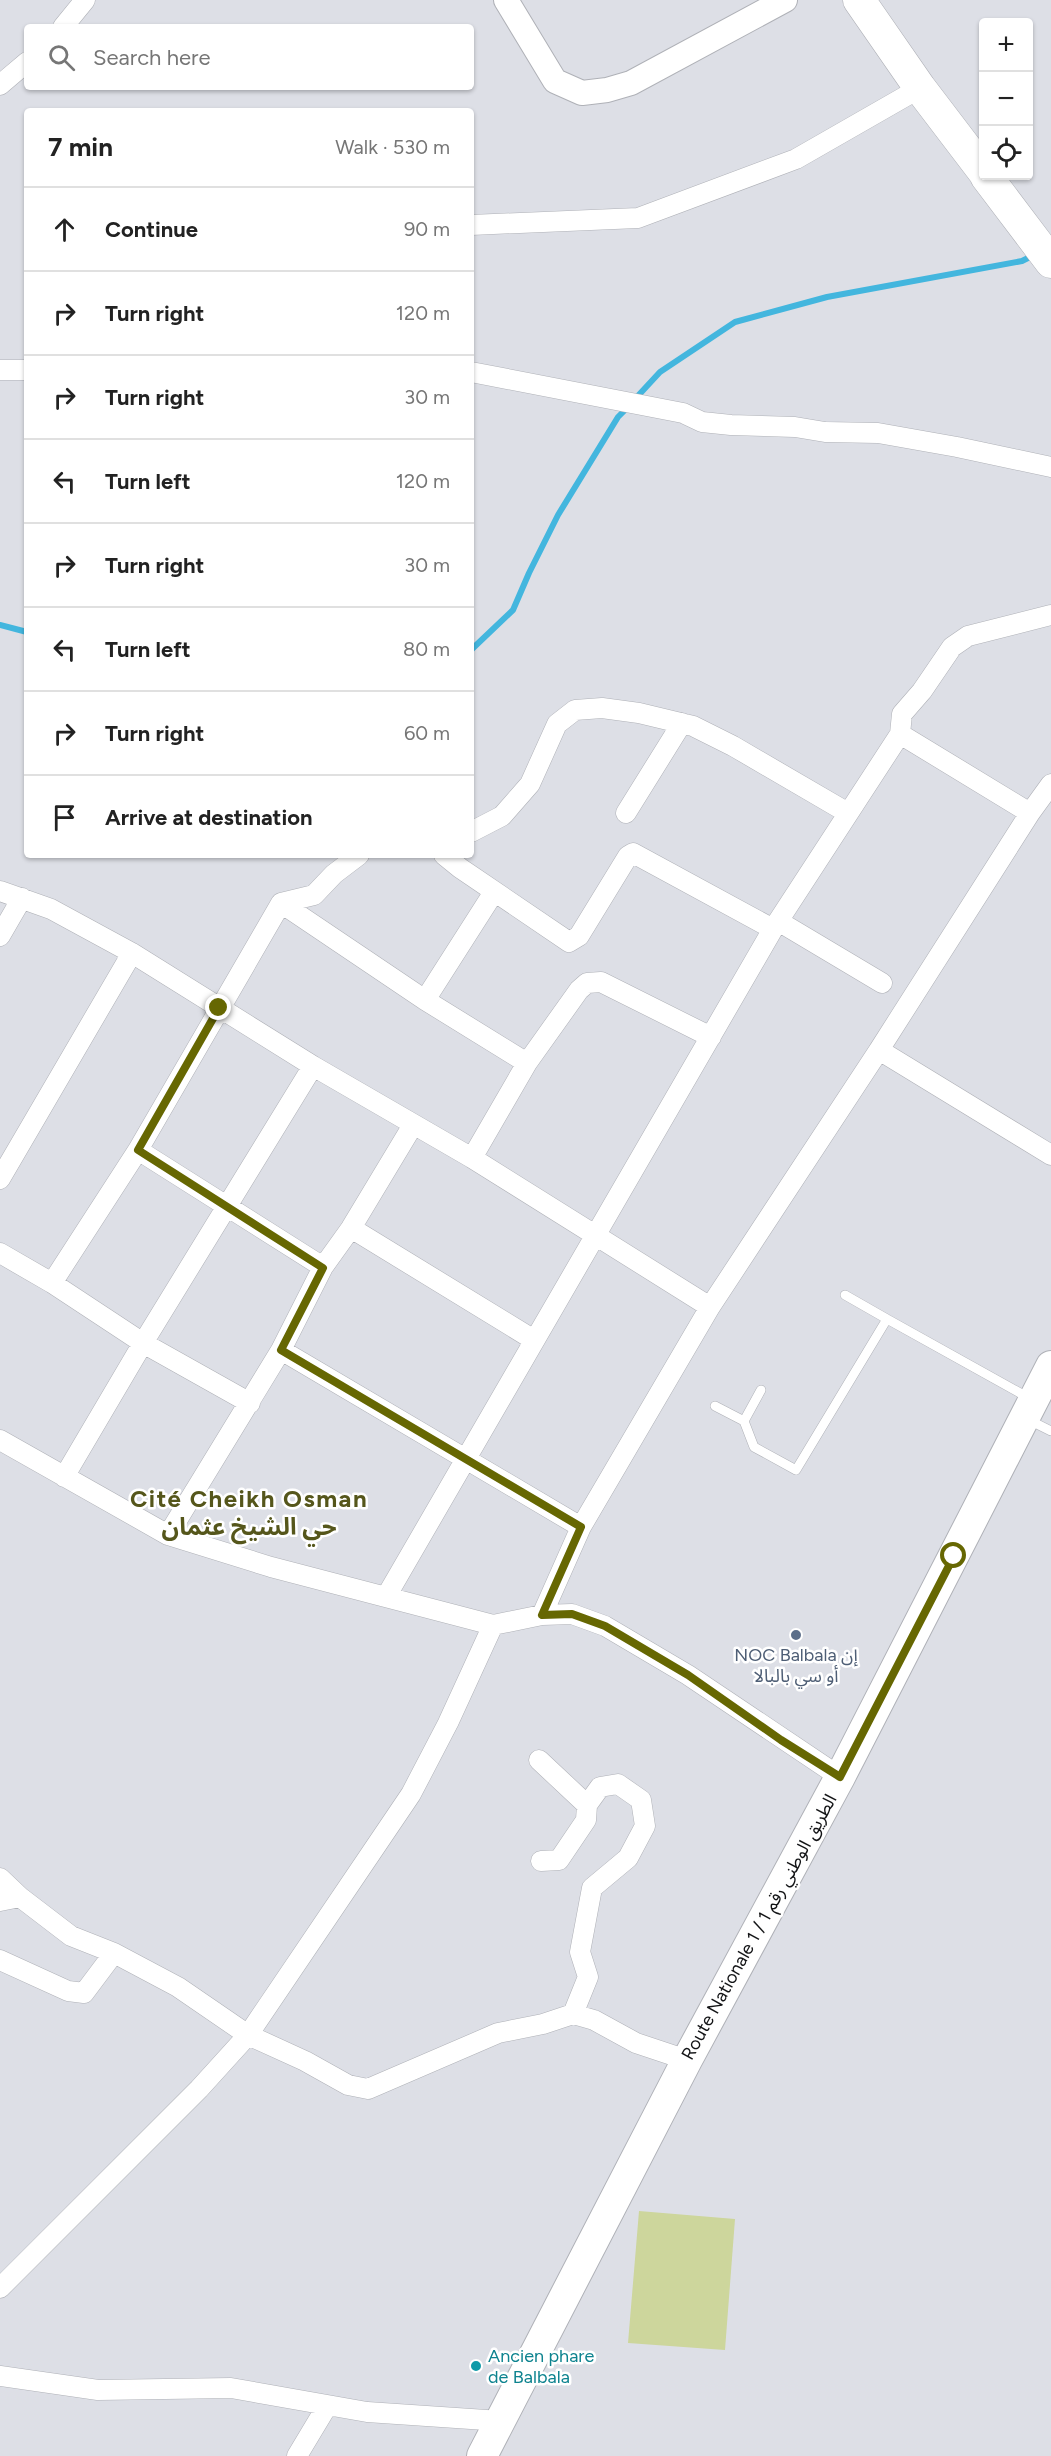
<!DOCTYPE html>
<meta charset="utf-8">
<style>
body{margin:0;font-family:Figtree,"Noto Sans Arabic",sans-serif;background:#f6f6f6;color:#222}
.controls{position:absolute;right:18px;top:18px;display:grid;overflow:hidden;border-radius:6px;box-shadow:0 2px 4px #0004}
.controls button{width:54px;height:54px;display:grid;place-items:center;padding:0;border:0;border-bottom:2px solid #e0e0e0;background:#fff;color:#222;font:30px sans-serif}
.stop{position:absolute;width:18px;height:18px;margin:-14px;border:4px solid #666702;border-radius:50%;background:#fff}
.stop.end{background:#666702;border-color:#fff;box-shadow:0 2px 6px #0008}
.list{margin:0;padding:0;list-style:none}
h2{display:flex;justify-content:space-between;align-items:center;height:78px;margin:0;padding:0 24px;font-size:26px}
h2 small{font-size:20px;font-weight:400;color:#767676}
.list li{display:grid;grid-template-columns:39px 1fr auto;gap:18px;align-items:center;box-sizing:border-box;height:84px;padding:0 24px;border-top:2px solid #e0e0e0}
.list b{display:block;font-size:22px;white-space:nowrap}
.list em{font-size:20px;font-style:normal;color:#767676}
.icon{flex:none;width:33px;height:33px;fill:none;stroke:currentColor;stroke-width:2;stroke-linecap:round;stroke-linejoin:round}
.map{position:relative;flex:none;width:1051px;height:2456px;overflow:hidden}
.search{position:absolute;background:#fff;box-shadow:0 2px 4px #0004;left:24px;top:24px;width:450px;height:66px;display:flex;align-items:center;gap:15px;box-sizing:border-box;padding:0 21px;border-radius:6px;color:#767676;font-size:22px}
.panel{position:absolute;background:#fff;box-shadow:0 2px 4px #0004;left:24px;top:108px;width:450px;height:750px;border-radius:6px}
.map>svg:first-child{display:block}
.green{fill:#cdd69c}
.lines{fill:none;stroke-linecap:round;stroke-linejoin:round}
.stream{stroke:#43b6de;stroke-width:6}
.service-casing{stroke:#afb1b7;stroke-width:10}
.minor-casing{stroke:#afb1b7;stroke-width:21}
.tertiary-casing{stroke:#afb1b7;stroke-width:26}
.primary-casing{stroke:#afb1b7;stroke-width:32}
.trunk-casing{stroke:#afb1b7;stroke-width:33}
.service{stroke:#fff;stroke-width:9}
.minor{stroke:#fff;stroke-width:20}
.tertiary{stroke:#fff;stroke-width:24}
.primary{stroke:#fff;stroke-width:30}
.trunk{stroke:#fff;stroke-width:32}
.route{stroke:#666702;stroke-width:8}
.service-dot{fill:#5c6f8a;stroke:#fff;stroke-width:2}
.culture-dot{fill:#0f9aa8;stroke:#fff;stroke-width:2}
.labels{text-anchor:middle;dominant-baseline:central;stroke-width:5;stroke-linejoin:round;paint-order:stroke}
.service-label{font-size:18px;fill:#4e5e75;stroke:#fff}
.street-label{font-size:18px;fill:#131416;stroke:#fff}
.culture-label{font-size:18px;fill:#0d838f;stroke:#fff;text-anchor:start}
.district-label{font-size:24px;font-weight:bold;letter-spacing:1.5px;fill:#55561b;stroke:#fff}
</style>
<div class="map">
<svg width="1051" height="2456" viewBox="0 0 1051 2456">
<rect width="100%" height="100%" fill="#dddfe6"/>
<path class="green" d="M 639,2211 L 735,2219 L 725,2350 L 628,2343 Z"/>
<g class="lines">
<path class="stream" d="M 635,399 L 660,372 L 735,322 L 827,297 L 1022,261 L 1034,255
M 0,625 L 27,632
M 471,650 L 513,610 L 529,573 L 558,515 L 618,417 L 629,406"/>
<g class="service-casing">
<path id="service" d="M 887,1319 L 1029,1398
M 715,1406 L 744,1421 L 761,1390
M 1027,1419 L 1051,1431
M 744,1421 L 754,1447 L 796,1470 L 887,1319 L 845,1295"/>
</g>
<g class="minor-casing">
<path id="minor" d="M 63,27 L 85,0
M 0,85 L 27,62
M 471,225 L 638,218 L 796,159 L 920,88
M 0,370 L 27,370
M 471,372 L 683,413 L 702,422 L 731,425 L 795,427 L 825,432 L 878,433 L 957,447 L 1051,467
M 900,734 L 1030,813
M 626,813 L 682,723
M 471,832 L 502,816 L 530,784 L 557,724 L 575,710 L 602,708 L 639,713 L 693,726 L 733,746 L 848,813
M 444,855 L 460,868 L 569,942 L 579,936 L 628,856 L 633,853 L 773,929
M 0,891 L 51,909 L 132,953 L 313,1066 L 472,1158 L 710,1307
M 281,903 L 425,1000 L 527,1063
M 778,921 L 882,983
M 0,936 L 22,898
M 425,1000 L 494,892
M 879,1050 L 1030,813 L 1051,784
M 138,1150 L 323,1267
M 472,1158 L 527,1063 L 579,990 L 587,983 L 601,982 L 711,1037
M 0,1179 L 132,953
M 351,1228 L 534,1340
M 0,1253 L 52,1283 L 143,1343 L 250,1403
M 52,1283 L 138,1150 L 281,903 L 314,895 L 334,874 L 359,855
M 281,1350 L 581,1527
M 0,1440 L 168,1535 L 271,1567 L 493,1625 L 542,1615 L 572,1614 L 605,1626 L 688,1675 L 840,1777
M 64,1477 L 143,1343 L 313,1066
M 168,1535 L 281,1350 L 323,1267 L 351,1228 L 413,1125
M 387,1595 L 773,929 L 900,734 L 902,714 L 922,691 L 952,647 L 968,636 L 1051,615
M 542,1615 L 581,1527 L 710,1307 L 879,1050 L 1051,1155
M 539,1760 L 587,1805 L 600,1787 L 618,1784 L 641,1800 L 645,1826 L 628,1858 L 592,1888 L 580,1952 L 588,1977 L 573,2014
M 541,1861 L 559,1860 L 586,1820 L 587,1805
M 0,1878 L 20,1897
M 0,1901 L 20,1897 L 71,1936 L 114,1953 L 178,1987 L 248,2035 L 305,2061 L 348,2085 L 368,2089 L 498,2033 L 543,2024 L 573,2014 L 594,2020 L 636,2043 L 687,2060
M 0,1960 L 68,1991 L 84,1993 L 114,1953
M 0,2288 L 199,2089 L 248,2035 L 411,1794 L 448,1723 L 493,1625
M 0,2376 L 98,2390 L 231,2388 L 367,2412 L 501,2421
M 297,2456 L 327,2406"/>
</g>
<g class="tertiary-casing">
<path id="tertiary" d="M 506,0 L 555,81 L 582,93 L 607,90 L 631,83 L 785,0"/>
</g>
<g class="primary-casing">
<path id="primary" d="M 482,2456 L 687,2060 L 840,1777 L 1051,1366"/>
</g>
<g class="trunk-casing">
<path id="trunk" d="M 859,0 L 920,88 L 984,172
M 986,176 L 1051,262"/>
</g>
<use href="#service" class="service"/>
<use href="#minor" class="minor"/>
<use href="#tertiary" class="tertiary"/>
<use href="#primary" class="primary"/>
<use href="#trunk" class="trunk"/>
</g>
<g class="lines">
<path class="route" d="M 219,1008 L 138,1150 L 323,1268 L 281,1350 L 581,1527 L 542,1615 L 572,1614 L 605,1626 L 688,1675 L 781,1740 L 840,1777 L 954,1556"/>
</g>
<circle class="service-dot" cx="796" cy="1635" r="6"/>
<circle class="culture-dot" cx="476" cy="2366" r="6"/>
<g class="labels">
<g class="service-label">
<text x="796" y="1655">NOC Balbala إن<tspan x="796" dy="21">أو سي بالبالا</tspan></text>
</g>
<g class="street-label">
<text transform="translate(759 1927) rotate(-61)">Route Nationale 1 / الطريق الوطني رقم 1</text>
</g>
<g class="culture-label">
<text x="488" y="2356">Ancien phare<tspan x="488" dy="21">de Balbala</tspan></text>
</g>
<g class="district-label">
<text x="249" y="1498">Cité Cheikh Osman<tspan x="249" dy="28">حي الشيخ عثمان</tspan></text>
</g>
</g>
</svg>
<div class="controls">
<button>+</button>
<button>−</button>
<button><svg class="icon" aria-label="locate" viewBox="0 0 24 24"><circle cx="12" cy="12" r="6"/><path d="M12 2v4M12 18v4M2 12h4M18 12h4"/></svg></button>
</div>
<div class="stop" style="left:954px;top:1556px"></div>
<div class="stop end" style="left:219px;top:1008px"></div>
<div class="search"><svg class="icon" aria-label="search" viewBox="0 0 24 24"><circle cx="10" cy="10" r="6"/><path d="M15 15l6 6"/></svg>Search here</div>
<section class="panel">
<h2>7 min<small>Walk · 530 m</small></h2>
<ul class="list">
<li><svg class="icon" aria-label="ahead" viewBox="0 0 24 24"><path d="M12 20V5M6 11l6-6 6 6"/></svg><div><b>Continue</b></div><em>90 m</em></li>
<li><svg class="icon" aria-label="right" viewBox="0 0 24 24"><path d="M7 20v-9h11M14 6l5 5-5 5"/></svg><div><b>Turn right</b></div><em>120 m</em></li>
<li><svg class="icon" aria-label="right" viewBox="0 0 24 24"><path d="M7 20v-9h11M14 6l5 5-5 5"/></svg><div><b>Turn right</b></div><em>30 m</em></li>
<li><svg class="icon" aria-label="left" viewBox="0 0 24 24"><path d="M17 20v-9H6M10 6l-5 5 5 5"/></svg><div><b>Turn left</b></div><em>120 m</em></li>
<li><svg class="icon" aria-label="right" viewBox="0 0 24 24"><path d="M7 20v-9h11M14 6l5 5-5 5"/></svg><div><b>Turn right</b></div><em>30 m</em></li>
<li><svg class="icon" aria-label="left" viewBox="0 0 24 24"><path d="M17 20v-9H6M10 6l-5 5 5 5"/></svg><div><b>Turn left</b></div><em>80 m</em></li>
<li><svg class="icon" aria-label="right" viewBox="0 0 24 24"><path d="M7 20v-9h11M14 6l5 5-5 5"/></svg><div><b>Turn right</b></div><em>60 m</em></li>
<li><svg class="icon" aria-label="arrive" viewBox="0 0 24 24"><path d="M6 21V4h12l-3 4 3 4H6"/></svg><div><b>Arrive at destination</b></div></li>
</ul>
</section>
</div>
